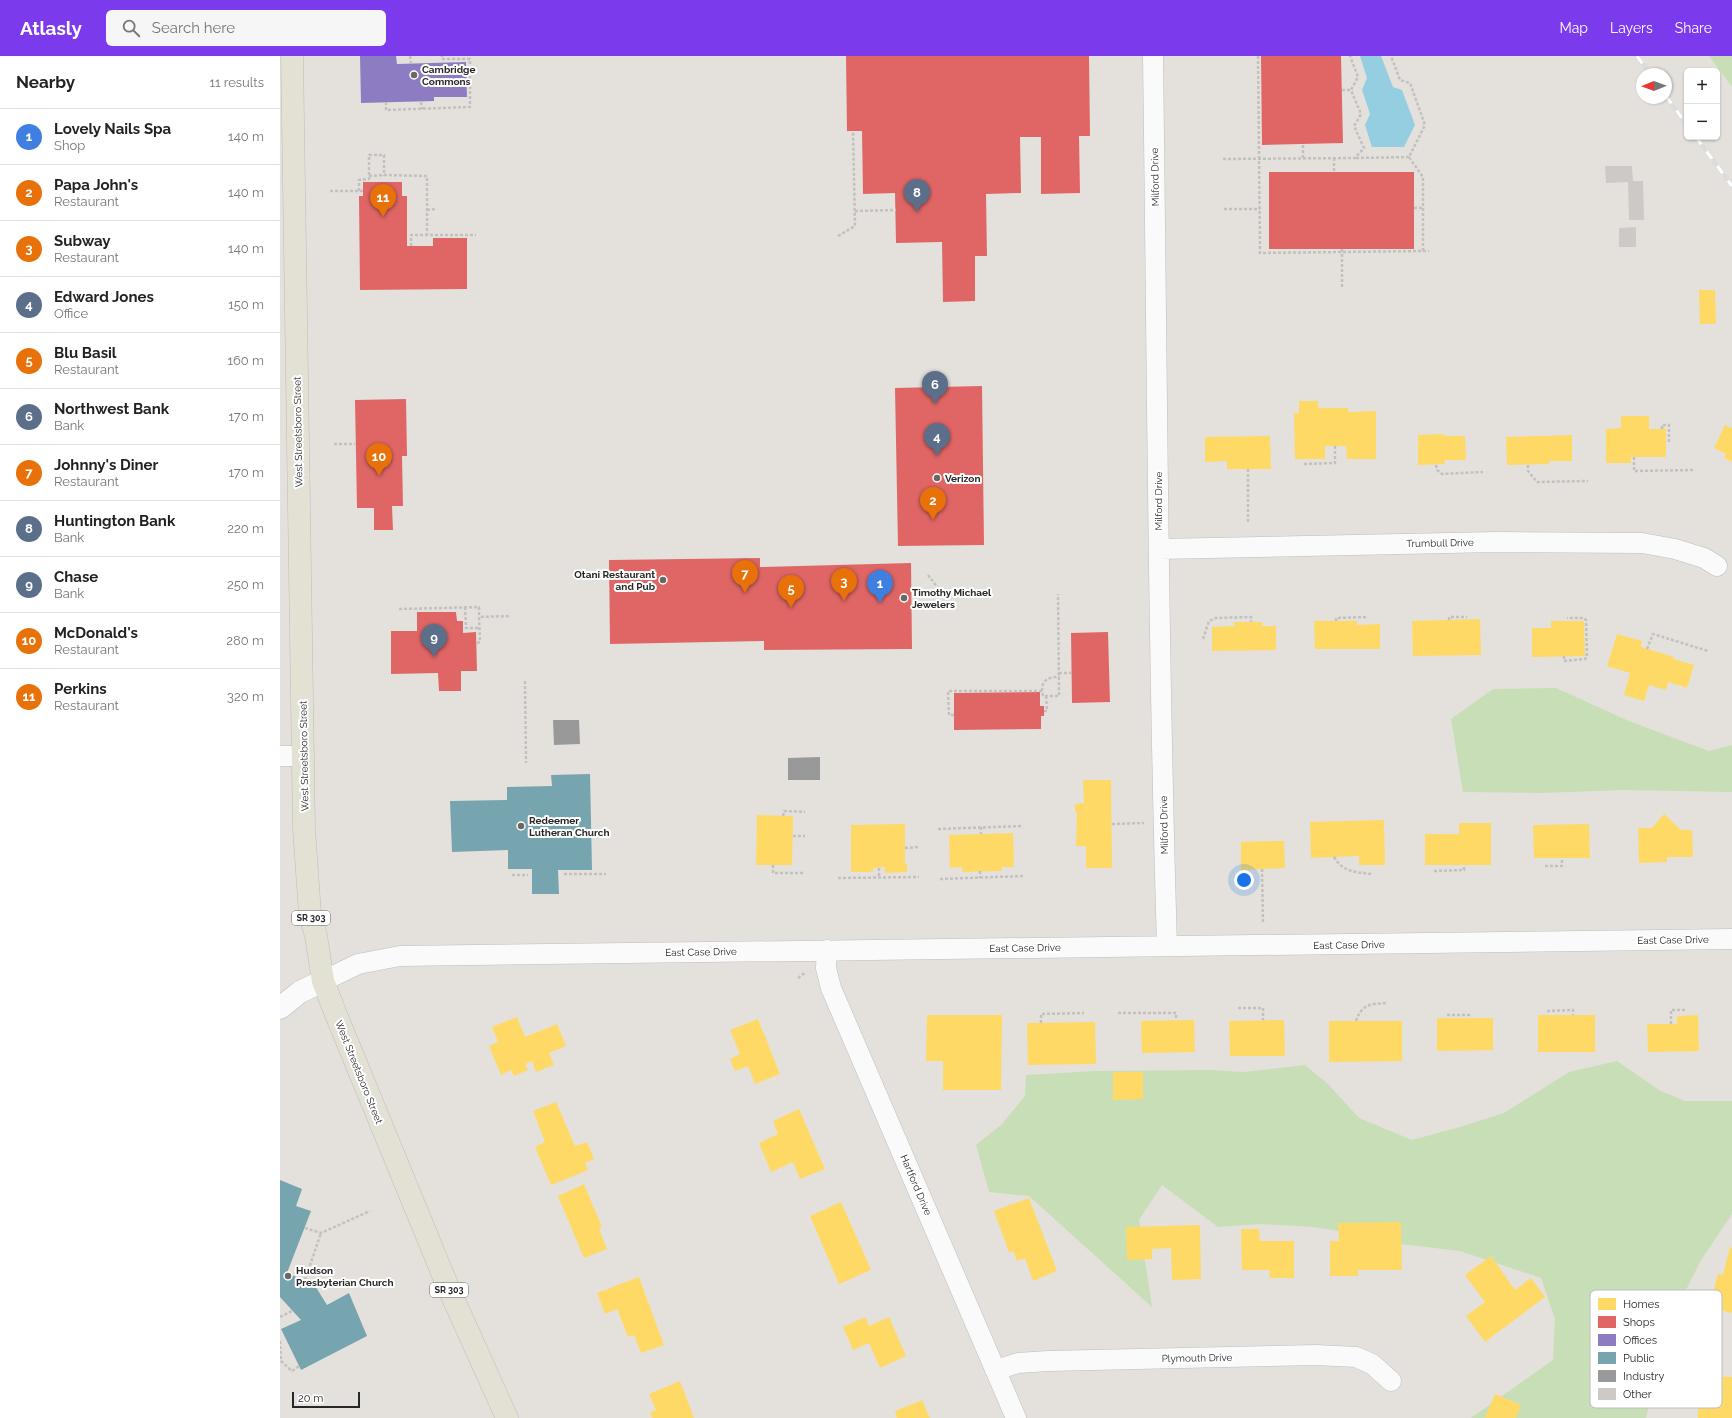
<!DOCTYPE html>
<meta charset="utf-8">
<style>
body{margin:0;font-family:Raleway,sans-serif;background:#f6f6f6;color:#222}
.controls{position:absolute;right:12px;top:12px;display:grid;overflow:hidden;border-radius:6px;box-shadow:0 1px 3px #0004}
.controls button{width:36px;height:36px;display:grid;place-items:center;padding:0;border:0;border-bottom:1px solid #e0e0e0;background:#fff;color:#222;font:20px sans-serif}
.compass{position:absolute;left:1356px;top:12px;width:36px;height:36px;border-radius:50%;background:#fff;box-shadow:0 1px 3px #0004;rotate:269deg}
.scale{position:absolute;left:12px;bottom:10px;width:68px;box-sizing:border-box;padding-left:4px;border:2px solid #272727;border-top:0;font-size:11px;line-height:14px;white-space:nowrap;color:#272727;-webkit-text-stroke:3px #fff;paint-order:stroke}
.you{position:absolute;left:964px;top:824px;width:14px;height:14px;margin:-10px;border:3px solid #fff;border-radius:50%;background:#1a73e8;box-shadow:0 0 0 6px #1a73e833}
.badge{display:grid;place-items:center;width:26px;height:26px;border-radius:50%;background:#7c3aed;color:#fff;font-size:13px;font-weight:700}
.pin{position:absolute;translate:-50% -33px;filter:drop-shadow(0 1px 2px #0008)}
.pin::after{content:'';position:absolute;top:21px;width:14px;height:12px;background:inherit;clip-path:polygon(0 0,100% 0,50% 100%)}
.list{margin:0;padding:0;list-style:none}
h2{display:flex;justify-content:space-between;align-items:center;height:52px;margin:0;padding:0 16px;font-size:17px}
h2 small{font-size:13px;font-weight:400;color:#767676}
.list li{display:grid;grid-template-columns:26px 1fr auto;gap:12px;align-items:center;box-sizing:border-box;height:56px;padding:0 16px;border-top:1px solid #e0e0e0}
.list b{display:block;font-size:15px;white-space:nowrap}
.list p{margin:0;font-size:13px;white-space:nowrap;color:#767676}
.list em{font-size:13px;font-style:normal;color:#767676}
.icon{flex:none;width:22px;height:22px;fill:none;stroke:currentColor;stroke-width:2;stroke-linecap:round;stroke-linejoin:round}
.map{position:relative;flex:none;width:1452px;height:1362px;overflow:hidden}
header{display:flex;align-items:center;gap:24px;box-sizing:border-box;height:56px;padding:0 20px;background:#7c3aed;color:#fff}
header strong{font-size:19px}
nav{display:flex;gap:22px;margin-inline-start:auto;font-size:14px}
.search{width:280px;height:36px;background:#f6f6f6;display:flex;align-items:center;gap:10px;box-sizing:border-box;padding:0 14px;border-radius:6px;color:#767676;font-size:15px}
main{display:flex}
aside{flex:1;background:#fff}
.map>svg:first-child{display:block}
.green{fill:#c7deb7}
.water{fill:#95cde1}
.homes{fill:#ffd966}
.shops{fill:#e06666}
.offices{fill:#8e7cc3}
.public{fill:#76a5af}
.industry{fill:#999}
.building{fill:#ccc9c6}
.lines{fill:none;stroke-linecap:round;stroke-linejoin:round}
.minor-casing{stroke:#bebdbe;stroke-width:21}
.tertiary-casing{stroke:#bebdbe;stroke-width:23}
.primary-casing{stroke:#bebdbb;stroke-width:23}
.path{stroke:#c2c1c0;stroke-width:2.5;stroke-dasharray:3 2;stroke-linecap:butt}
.minor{stroke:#fbfafa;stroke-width:20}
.tertiary{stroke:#fbfafa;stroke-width:22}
.primary{stroke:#e3e0d4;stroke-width:22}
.rail-casing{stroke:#dcdcdd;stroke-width:4.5}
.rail{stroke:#fff;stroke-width:3;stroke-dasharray:9;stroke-linecap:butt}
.poi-dot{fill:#696866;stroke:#fff;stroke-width:1.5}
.labels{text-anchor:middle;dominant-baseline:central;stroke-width:4;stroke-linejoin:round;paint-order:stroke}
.shield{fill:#fff;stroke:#686868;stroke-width:1}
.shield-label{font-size:9px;font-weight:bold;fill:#272727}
.poi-label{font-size:10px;font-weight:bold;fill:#272727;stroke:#fff;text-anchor:start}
.street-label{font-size:10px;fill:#272727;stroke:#fff}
.key{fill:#fff;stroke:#bebebe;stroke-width:1}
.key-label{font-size:11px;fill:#272727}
</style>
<header>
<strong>Atlasly</strong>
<div class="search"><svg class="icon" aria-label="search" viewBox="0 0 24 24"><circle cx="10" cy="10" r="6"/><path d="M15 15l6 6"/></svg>Search here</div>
<nav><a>Map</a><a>Layers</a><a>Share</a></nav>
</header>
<main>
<aside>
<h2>Nearby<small>11 results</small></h2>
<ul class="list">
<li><span class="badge" style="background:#3f7fe0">1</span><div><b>Lovely Nails Spa</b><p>Shop</p></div><em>140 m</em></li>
<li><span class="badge" style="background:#e8710a">2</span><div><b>Papa John's</b><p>Restaurant</p></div><em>140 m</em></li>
<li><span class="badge" style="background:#e8710a">3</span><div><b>Subway</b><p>Restaurant</p></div><em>140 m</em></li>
<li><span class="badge" style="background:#5c6f8a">4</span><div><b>Edward Jones</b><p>Office</p></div><em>150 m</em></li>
<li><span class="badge" style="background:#e8710a">5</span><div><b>Blu Basil</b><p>Restaurant</p></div><em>160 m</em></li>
<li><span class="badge" style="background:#5c6f8a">6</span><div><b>Northwest Bank</b><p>Bank</p></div><em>170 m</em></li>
<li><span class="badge" style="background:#e8710a">7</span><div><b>Johnny's Diner</b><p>Restaurant</p></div><em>170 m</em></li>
<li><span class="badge" style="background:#5c6f8a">8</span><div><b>Huntington Bank</b><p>Bank</p></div><em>220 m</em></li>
<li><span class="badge" style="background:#5c6f8a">9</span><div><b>Chase</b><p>Bank</p></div><em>250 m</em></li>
<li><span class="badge" style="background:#e8710a">10</span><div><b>McDonald's</b><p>Restaurant</p></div><em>280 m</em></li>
<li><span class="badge" style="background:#e8710a">11</span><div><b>Perkins</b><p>Restaurant</p></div><em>320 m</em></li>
</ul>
</aside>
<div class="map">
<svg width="1452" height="1362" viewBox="0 0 1452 1362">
<rect width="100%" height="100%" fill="#e4e1dc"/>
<path class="green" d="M 1429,0 L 1452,0 L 1452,31 Z
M 1276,632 L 1349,665 L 1429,695 L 1452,689 L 1452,736 L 1344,734 L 1261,737 L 1183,736 L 1171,663 L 1213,633 Z
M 1337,1005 L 1379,1034 L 1405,1045 L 1452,1045 L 1452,1158 L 1421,1204 L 1400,1246 L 1382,1295 L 1366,1362 L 1191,1362 L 1273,1304 L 1275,1263 L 1261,1222 L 1180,1195 L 1121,1188 L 1085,1179 L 1033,1171 L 981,1168 L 938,1171 L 882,1129 L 859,1164 L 872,1251 L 749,1140 L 709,1136 L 696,1089 L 722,1068 L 745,1040 L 746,1019 L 815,1015 L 931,1014 L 963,1016 L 1025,1009 L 1048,1028 L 1079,1062 L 1132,1084 L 1180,1071 L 1224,1057 L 1289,1016 Z"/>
<path class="water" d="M 1080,0 L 1101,0 L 1113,31 L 1122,34 L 1135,69 L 1124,91 L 1092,91 L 1085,69 L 1090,58 L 1082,34 L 1087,22 Z"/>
<path class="homes" d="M 1419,234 L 1435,234 L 1436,268 L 1420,268 Z
M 1019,345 L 1038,345 L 1038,352 L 1068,352 L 1068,356 L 1096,355 L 1096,403 L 1067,403 L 1066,390 L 1045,390 L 1045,403 L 1015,403 L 1014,357 L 1019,357 Z
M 1341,360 L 1369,360 L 1369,373 L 1386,373 L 1386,401 L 1351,401 L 1351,407 L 1326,407 L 1326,373 L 1341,372 Z
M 1445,369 L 1452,372 L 1452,406 L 1444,402 L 1446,398 L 1434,392 Z
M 1164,378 L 1164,380 L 1185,380 L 1186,404 L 1164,404 L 1165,408 L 1138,409 L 1138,379 Z
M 1292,379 L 1292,405 L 1269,405 L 1269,408 L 1227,409 L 1226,381 Z
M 990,380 L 991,413 L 947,413 L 947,405 L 925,406 L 925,381 Z
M 1200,563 L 1201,599 L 1133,600 L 1132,565 Z
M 1034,565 L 1077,565 L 1077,569 L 1100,568 L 1100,593 L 1035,593 Z
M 1271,565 L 1304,565 L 1305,600 L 1252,601 L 1252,572 L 1271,572 Z
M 954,566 L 982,566 L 982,570 L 996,570 L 996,594 L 932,595 L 932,571 L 955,570 Z
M 1337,578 L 1362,585 L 1361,591 L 1394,601 L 1393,603 L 1414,609 L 1407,632 L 1388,626 L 1386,634 L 1369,629 L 1364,645 L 1344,639 L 1350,617 L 1327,610 Z
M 803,724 L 831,724 L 832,812 L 806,812 L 806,790 L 796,790 L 797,756 L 795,756 L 795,748 L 804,747 Z
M 1384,758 L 1401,774 L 1412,774 L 1413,801 L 1387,801 L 1387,806 L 1359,807 L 1358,772 L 1372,772 Z
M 477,759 L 513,760 L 512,809 L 476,809 Z
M 1104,764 L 1105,809 L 1079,809 L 1079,800 L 1031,802 L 1030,766 Z
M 1179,767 L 1211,767 L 1211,809 L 1145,809 L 1145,778 L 1179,778 Z
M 625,768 L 625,808 L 627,808 L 627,816 L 605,817 L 605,811 L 593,812 L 593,816 L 571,816 L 571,769 Z
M 1309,768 L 1310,802 L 1254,802 L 1253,769 Z
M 733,777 L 734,811 L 722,811 L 722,815 L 682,816 L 682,811 L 670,812 L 669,779 Z
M 992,785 L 1004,785 L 1005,812 L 961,814 L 961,786 Z
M 647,959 L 722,959 L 721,1034 L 663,1034 L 663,1005 L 646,1005 Z
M 1258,959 L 1315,959 L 1315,996 L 1258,996 Z
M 1418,959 L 1419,995 L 1368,996 L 1367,968 L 1397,968 L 1397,960 Z
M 237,961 L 245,981 L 277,968 L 286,990 L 269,997 L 274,1009 L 256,1016 L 252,1005 L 245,1008 L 248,1014 L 234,1020 L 231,1014 L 221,1019 L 209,990 L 218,986 L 212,971 Z
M 1157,962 L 1213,962 L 1213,994 L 1157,995 Z
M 478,963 L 500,1018 L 475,1028 L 468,1010 L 455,1015 L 450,1003 L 460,998 L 450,974 Z
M 914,964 L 915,996 L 862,997 L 861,965 Z
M 1004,964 L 1005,1000 L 950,1000 L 949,965 Z
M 1049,965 L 1122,965 L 1122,1005 L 1049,1006 Z
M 815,966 L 816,1008 L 748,1009 L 747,967 Z
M 833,1016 L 863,1016 L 863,1043 L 833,1044 Z
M 276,1046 L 295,1090 L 307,1086 L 314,1103 L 305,1107 L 308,1114 L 271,1129 L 255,1091 L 265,1086 L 253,1055 Z
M 519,1053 L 545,1113 L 520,1123 L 513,1106 L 491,1116 L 479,1087 L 498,1078 L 493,1065 Z
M 304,1128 L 322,1171 L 319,1173 L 327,1193 L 304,1202 L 278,1140 Z
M 749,1142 L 777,1215 L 753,1225 L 745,1202 L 737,1205 L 733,1195 L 729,1196 L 714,1155 Z
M 561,1146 L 591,1214 L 559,1228 L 530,1160 Z
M 1121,1166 L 1122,1214 L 1078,1214 L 1078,1220 L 1050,1220 L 1050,1185 L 1059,1185 L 1058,1167 Z
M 920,1169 L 921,1223 L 892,1224 L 891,1192 L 872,1193 L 872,1203 L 847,1204 L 846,1171 Z
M 961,1173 L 979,1173 L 980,1185 L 1014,1185 L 1014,1222 L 990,1222 L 989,1214 L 962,1214 Z
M 1450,1191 L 1452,1192 L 1452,1257 L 1429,1251 L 1438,1218 L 1443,1219 Z
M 1211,1200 L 1235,1234 L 1251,1222 L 1265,1241 L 1205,1286 L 1186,1260 L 1205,1246 L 1185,1219 Z
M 359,1221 L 384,1289 L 361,1297 L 354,1279 L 348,1281 L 337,1253 L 325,1258 L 317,1237 Z
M 585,1261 L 589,1270 L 609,1261 L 626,1300 L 600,1312 L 589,1287 L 573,1294 L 563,1271 Z
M 1427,1320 L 1452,1321 L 1452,1362 L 1418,1362 L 1418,1346 L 1427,1347 Z
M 400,1325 L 414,1362 L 372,1362 L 370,1356 L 376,1354 L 369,1338 Z
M 1215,1338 L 1241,1349 L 1236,1362 L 1205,1362 Z
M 642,1344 L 650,1362 L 617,1362 L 615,1355 Z"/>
<path class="shops" d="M 566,0 L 809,0 L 810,80 L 799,80 L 800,137 L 761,138 L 761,81 L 740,81 L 741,137 L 706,138 L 707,200 L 695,200 L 695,245 L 663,246 L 662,186 L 616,187 L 615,137 L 583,138 L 582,75 L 567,75 Z
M 981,0 L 1061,0 L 1063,87 L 982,89 Z
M 989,116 L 1134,116 L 1134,193 L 989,193 Z
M 83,126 L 122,126 L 122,140 L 127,140 L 127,190 L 153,190 L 153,182 L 187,182 L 187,233 L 80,234 L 79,140 L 83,140 Z
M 702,330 L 704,489 L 618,490 L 615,332 Z
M 126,343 L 127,400 L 122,400 L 123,450 L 112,450 L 113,474 L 94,474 L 94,452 L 77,452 L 75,344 Z
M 480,502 L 480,511 L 631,507 L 632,593 L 484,594 L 484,585 L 330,588 L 329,504 Z
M 137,556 L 176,556 L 177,565 L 183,565 L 183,577 L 196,576 L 197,615 L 181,615 L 181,635 L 159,635 L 158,617 L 111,618 L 111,575 L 137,575 Z
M 828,576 L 830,646 L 792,647 L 791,577 Z
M 760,636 L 760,650 L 764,650 L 764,660 L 761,660 L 761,673 L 674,674 L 674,637 Z"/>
<path class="offices" d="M 80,0 L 116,0 L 117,8 L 186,6 L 187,41 L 154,41 L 154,45 L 81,47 Z"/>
<path class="public" d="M 310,718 L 312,814 L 278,814 L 279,838 L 252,838 L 252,813 L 228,813 L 228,794 L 172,796 L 170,745 L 227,744 L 227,731 L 272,730 L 271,719 Z
M 0,1124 L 22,1133 L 16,1150 L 31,1155 L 7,1217 L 34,1228 L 47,1249 L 69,1237 L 87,1280 L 21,1314 L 1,1273 L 21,1264 L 0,1241 Z"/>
<path class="industry" d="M 273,664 L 299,664 L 300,688 L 274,689 Z
M 540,701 L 540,724 L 508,724 L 508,702 Z"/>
<path class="building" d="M 1325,110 L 1352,110 L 1353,125 L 1363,125 L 1364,164 L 1349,164 L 1348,126 L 1326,127 Z
M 1356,171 L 1356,191 L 1339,191 L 1339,172 Z"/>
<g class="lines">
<g class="minor-casing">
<path id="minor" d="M 873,0 C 877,297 878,593 887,890
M 879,493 L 1216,486 L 1362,487 L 1395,493 L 1424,502 L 1437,510
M 0,700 L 24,700
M 547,894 L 546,912 L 551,932 L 736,1362
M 43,925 L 78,908 L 120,900 L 1452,883
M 716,1314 L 738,1307 L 768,1305 L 1036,1299 L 1076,1301 L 1092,1308 L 1111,1325"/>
</g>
<g class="tertiary-casing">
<path id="tertiary" d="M 0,952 L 20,936 L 43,925"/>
</g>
<g class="primary-casing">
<path id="primary" d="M 12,0 L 24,773 L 30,858 L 36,880 L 43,925 L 57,961 L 168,1231 L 227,1362"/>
</g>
<path class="path" d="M 130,0 L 131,7
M 978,0 L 980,197 L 1143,195 L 1143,121 L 1129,101 L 1145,69 L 1130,27 L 1120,24 L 1111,0
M 1062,34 L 1071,34
M 106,46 L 106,54 L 190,51 L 190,3 L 162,3 L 162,0
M 141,46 L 142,53
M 1023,102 L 1023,88
M 1054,102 L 1054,116
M 1076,102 L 1129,101
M 943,103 L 1075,102 L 1084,92 L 1074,70 L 1081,58 L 1071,34 L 1078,21 L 1070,0
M 89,120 L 104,119
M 50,135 L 83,135
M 79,135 L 79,124 L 89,123 L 89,99 L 104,99 L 104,119 L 147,120 L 147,179
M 1134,152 L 1143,152
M 944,153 L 980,153
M 147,154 L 155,153
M 575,155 L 616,154
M 558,180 L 575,170 L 573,75
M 131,190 L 131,179 L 196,179
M 1062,193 L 1062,232
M 1143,195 L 1149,195
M 1382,373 L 1382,369 L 1389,369 L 1389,386
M 54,388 L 75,388
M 1354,401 L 1354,415 L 1414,414
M 1024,408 L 1055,407 L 1055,390
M 1156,409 L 1157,414 L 1162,418 L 1203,416
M 1248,409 L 1248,415 L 1257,426 L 1308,425
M 968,413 L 968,467
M 648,519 L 661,536
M 185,551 L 186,572 L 199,572
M 119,553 L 199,551 L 199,561
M 1169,564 L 1169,561 L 1187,561
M 1056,565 L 1056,562 L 1087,561
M 923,583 L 929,565 L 936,562 L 971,561 L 971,566
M 197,587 L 200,586 L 199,561 L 230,560
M 1367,593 L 1373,578 L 1428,595
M 1284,600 L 1284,605 L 1305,603 L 1307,601 L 1306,564 L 1304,562 L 1287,562
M 779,617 L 791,617
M 245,625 L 246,707
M 762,635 C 762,623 769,621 780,621
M 764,655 L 767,655 L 766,640
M 674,659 L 669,659 L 668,635 L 762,635 L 763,640 L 779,640 L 778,538
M 503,760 L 504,755 L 525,756
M 832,768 L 864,767
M 701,771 L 701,778
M 658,773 L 742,770
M 513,780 L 525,780
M 625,792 L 639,791
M 1054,801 C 1063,816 1075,816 1091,818
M 493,809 L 493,817 L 525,817
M 1265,810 L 1282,810 L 1282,802
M 599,812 L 599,822
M 982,813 L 983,867
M 700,815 L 700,822
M 1154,815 L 1184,814 L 1184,809
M 284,818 L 326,818
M 232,819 L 248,819
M 558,822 L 639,821
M 660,823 L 744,820
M 518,922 L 526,916
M 958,952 L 983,952 L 983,964
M 1267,955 L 1293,954 L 1293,959
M 838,957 L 896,957 L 896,964
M 1167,959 L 1189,959 L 1189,962
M 1076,965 C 1082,948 1090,948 1107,947
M 761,967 L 761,958 L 804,957
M 1391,968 L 1391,954 L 1407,954
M 25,1172 L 41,1177 L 90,1155
M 25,1224 L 41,1177
M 0,1261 L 12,1255
M 0,1285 L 1,1305 L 12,1315 L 19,1310"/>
<use href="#minor" class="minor"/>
<use href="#tertiary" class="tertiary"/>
<use href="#primary" class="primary"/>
<g class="rail-casing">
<path id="rail" d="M 1357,0 L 1370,18
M 1386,40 L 1407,69
M 1416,81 L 1452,130"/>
</g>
<use href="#rail" class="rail"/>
</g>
<g class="poi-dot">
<circle cx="134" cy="19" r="4"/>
<circle cx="657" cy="422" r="4"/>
<circle cx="383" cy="524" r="4"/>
<circle cx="624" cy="542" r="4"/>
<circle cx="241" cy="770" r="4"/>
<circle cx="8" cy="1220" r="4"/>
</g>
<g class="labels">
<g class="shield">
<rect x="12" y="855" width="38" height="14" rx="3"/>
<rect x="150" y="1227" width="38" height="14" rx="3"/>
</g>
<g class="shield-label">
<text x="31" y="862">SR 303</text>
<text x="169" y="1234">SR 303</text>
</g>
<g class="poi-label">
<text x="142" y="13">Cambridge<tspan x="142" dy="12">Commons</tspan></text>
<text x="665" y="422">Verizon</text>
<text x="375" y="518" text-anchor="end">Otani Restaurant<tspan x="375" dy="12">and Pub</tspan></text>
<text x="632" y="536">Timothy Michael<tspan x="632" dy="12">Jewelers</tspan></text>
<text x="249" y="764">Redeemer<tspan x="249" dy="12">Lutheran Church</tspan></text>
<text x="16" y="1214">Hudson<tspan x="16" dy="12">Presbyterian Church</tspan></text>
</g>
<g class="street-label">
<text transform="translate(875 121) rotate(-91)">Milford Drive</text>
<text transform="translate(18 376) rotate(-91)">West Streetsboro Street</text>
<text transform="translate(878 445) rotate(-90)">Milford Drive</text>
<text transform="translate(1160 487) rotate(-1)">Trumbull Drive</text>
<text transform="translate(24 700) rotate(-91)">West Streetsboro Street</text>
<text transform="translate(884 769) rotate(-91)">Milford Drive</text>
<text transform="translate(1393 884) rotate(-1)">East Case Drive</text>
<text transform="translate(1069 889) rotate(-1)">East Case Drive</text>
<text transform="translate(745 892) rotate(-1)">East Case Drive</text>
<text transform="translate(421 896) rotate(-1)">East Case Drive</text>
<text transform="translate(79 1016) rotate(68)">West Streetsboro Street</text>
<text transform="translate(636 1129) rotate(67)">Hartford Drive</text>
<text transform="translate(917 1302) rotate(-1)">Plymouth Drive</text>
</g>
</g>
<rect x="1310" y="1234" width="132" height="118" rx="6" class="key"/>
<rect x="1318" y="1242" width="18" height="12" fill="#ffd966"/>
<rect x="1318" y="1260" width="18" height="12" fill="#e06666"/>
<rect x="1318" y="1278" width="18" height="12" fill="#8e7cc3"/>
<rect x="1318" y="1296" width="18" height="12" fill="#76a5af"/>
<rect x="1318" y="1314" width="18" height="12" fill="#999"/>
<rect x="1318" y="1332" width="18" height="12" fill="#ccc9c6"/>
<g class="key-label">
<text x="1343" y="1252">Homes</text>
<text x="1343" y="1270">Shops</text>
<text x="1343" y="1288">Offices</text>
<text x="1343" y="1306">Public</text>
<text x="1343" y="1324">Industry</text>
<text x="1343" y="1342">Other</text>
</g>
</svg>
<div class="controls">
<button>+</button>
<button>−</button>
</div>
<svg class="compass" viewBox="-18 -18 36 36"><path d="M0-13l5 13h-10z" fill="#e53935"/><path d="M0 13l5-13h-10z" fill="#767676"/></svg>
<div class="scale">20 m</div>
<div class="you"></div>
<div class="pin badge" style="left:600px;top:547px;background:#3f7fe0">1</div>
<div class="pin badge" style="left:653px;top:464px;background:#e8710a">2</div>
<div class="pin badge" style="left:564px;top:545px;background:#e8710a">3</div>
<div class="pin badge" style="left:657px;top:400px;background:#5c6f8a">4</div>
<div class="pin badge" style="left:511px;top:552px;background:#e8710a">5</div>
<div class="pin badge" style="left:655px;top:348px;background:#5c6f8a">6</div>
<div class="pin badge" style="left:465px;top:537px;background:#e8710a">7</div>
<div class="pin badge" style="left:637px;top:156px;background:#5c6f8a">8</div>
<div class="pin badge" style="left:154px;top:601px;background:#5c6f8a">9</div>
<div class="pin badge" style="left:99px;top:420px;background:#e8710a">10</div>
<div class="pin badge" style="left:103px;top:161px;background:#e8710a">11</div>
</div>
</main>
